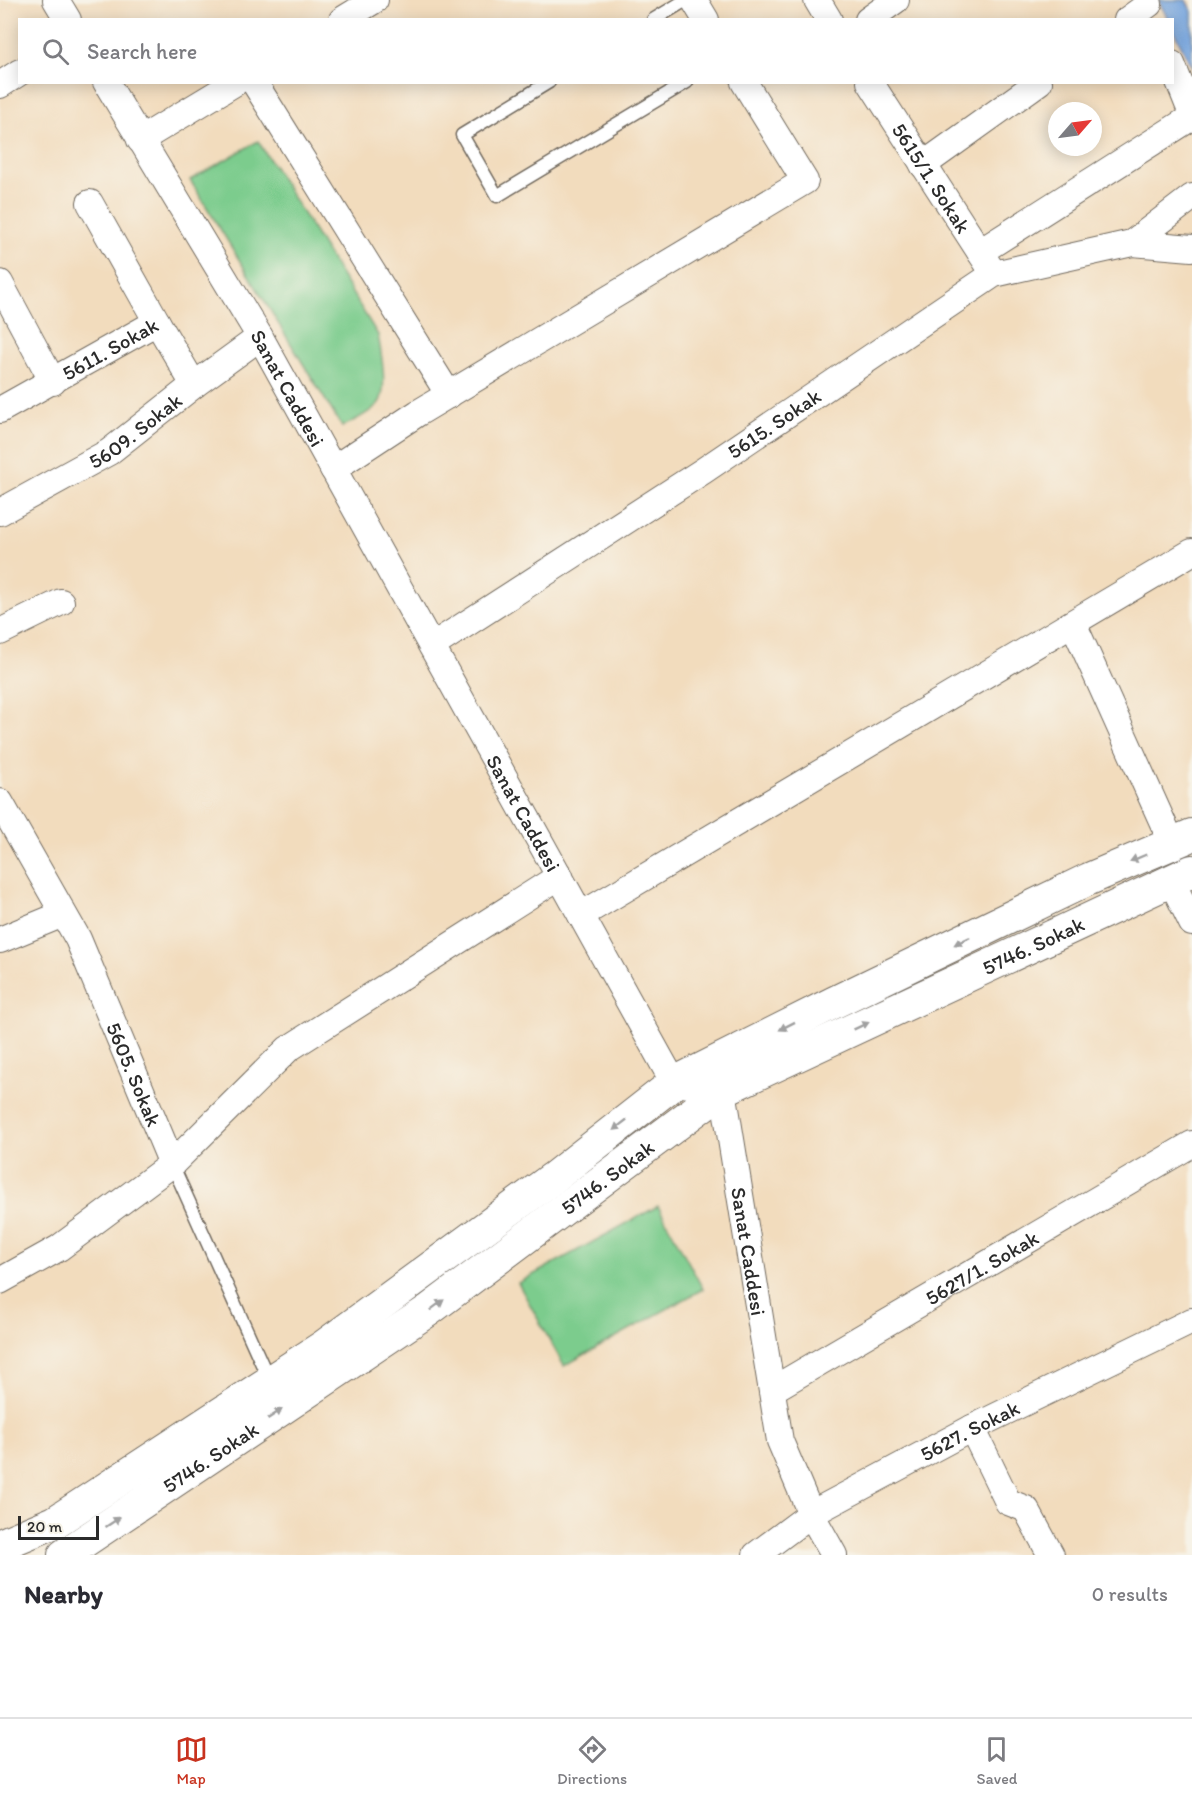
<!DOCTYPE html>
<style>
body{margin:0;font-family:Itim,sans-serif;background:#f7f7f7;color:#2b2b33}
.compass{position:absolute;left:1048px;top:102px;width:54px;height:54px;border-radius:50%;background:#fff;box-shadow:0 3px 15px #0003;rotate:62deg}
.scale{position:absolute;left:18px;bottom:15px;width:81px;box-sizing:border-box;padding-left:6px;border:3px solid #2b2b2b;border-top:0;font-size:16px;line-height:21px;white-space:nowrap;color:#2b2b2b;-webkit-text-stroke:4px #f7f3e8;paint-order:stroke}
.list{margin:0;padding:0;list-style:none}
h2{display:flex;justify-content:space-between;align-items:center;height:78px;margin:0;padding:0 24px;font-size:26px}
h2 small{font-size:20px;font-weight:400;color:#7c7c81}
.icon{flex:none;width:33px;height:33px;fill:none;stroke:currentColor;stroke-width:2;stroke-linecap:round;stroke-linejoin:round}
.map{position:relative;flex:none;width:1192px;height:1555px;overflow:hidden}
.search{position:absolute;background:#fff;box-shadow:0 3px 15px #0003;left:18px;right:18px;top:18px;height:66px;display:flex;align-items:center;gap:15px;box-sizing:border-box;padding:0 21px;border-radius:0px;color:#7c7c81;font-size:22px}
.sheet{height:162px;background:#fff}
nav{display:flex;justify-content:space-around;align-items:center;box-sizing:border-box;height:84px;border-top:2px solid #e1e1e2;background:#fff;font-size:16px;color:#7c7c81}
nav a{display:grid;justify-items:center;gap:3px}
nav .on{color:#c8321e}
.map>svg:first-child{display:block}
.green{fill:#7ccc8d;stroke:#547c5c;stroke-width:1.5}
.water{fill:#73a3dd;stroke:#4f6784;stroke-width:1.5}
.lines{fill:none;stroke-linecap:round;stroke-linejoin:round}
.service-casing{stroke:#71695e;stroke-width:15}
.minor-casing{stroke:#71695e;stroke-width:28}
.tertiary-casing{stroke:#71695e;stroke-width:34}
.service{stroke:#fff;stroke-width:12}
.minor{stroke:#fff;stroke-width:26}
.tertiary{stroke:#fff;stroke-width:32}
.oneway{fill:#a0a0a0}
.labels{text-anchor:middle;dominant-baseline:central;stroke-width:4.5;stroke-linejoin:round;paint-order:stroke}
.street-label{font-size:21px;fill:#2b2b2b;stroke:#f7f3e8}
</style>
<div class="map">
<svg width="1192" height="1555" viewBox="0 0 1192 1555">
<rect width="100%" height="100%" fill="#f7f3e8"/>
<filter id="ink" filterUnits="userSpaceOnUse"><feTurbulence type="fractalNoise" baseFrequency=".0167" numOctaves="2"/><feDisplacementMap in="SourceGraphic" scale="12" xChannelSelector="R" yChannelSelector="G"/><feConvolveMatrix kernelMatrix="1 2 1 2 8 2 1 2 1" color-interpolation-filters="sRGB"/></filter>
<filter id="wash" filterUnits="userSpaceOnUse"><feTurbulence type="fractalNoise" baseFrequency=".008" numOctaves="4" result="noise"/><feDisplacementMap in="SourceGraphic" scale="24" xChannelSelector="R" yChannelSelector="G"/><feGaussianBlur stdDeviation="1.35" result="paint"/><feColorMatrix in="noise" values="0 0 0 0 0 0 0 0 0 0 0 0 0 0 0 0 0 1.4 0 .05"/><feComposite in="paint" operator="in"/></filter>
<g filter="url(#wash)">
<rect width="100%" height="100%" fill="#f2dcbd"/>
<path class="green" d="M 258,141 L 378,335 C 381,352 389,391 378,404 C 369,414 353,421 342,427 L 190,180 Z
M 658,1206 L 703,1289 L 564,1366 L 518,1283 Z"/>
<path class="water" d="M 1158,0 L 1186,0 L 1192,12 L 1192,68 L 1173,29 L 1172,20 L 1168,19 Z"/>
</g>
<g filter="url(#ink)">
<g class="lines">
<g class="service-casing">
<path id="service" d="M 653,20 L 686,0
M 549,82 L 462,135 L 497,196 L 687,82
M 172,1164 L 270,1382"/>
</g>
<g class="minor-casing">
<g id="minor">
<path d="M 56,0 L 68,20"/>
<path d="M 694,0 L 706,20"/>
<path d="M 817,0 L 829,20"/>
<path d="M 342,20 L 375,0"/>
<path d="M 868,20 L 896,0"/>
<path d="M 1127,20 L 1149,4"/>
<path d="M 1172,64 L 1192,114"/>
<path id="s1" d="M 106,82 L 260,337 L 674,1083 L 723,1090 L 780,1441 L 811,1514 L 834,1555"/>
<path d="M 254,82 L 449,395"/>
<path id="s2" d="M 870,82 L 989,266"/>
<path d="M 0,85 L 20,72"/>
<path d="M 140,140 L 236,82"/>
<path d="M 923,165 L 1039,82"/>
<path d="M 1192,197 L 1132,243 L 1192,248"/>
<path d="M 90,203 L 157,322"/>
<path d="M 980,252 L 1192,117"/>
<path d="M 0,283 L 53,382"/>
<path id="s3" d="M 0,410 L 157,322 L 194,385"/>
<path d="M 333,469 L 418,413 L 805,181 L 744,82"/>
<path id="s4" d="M 0,512 L 109,452 L 194,385 L 260,337"/>
<path d="M 1073,623 L 1172,843"/>
<path d="M 0,632 L 61,602"/>
<path id="s5" d="M 432,646 L 703,471 L 994,274 L 1132,243"/>
<path id="s6" d="M 0,802 L 78,939 L 172,1164 L 59,1248 L 0,1281"/>
<path d="M 1171,880 L 1192,923"/>
<path d="M 581,915 L 1192,552"/>
<path d="M 0,940 L 63,914"/>
<path d="M 172,1164 L 288,1049 L 560,876"/>
<path id="s7" d="M 772,1390 L 1192,1144"/>
<path d="M 972,1428 L 1008,1502 L 1026,1509 L 1051,1555"/>
<path id="s8" d="M 756,1555 L 811,1514 L 972,1428 L 1192,1321"/>
</g>
</g>
<g class="tertiary-casing">
<g id="tertiary">
<path d="M 0,1545 L 55,1522 L 324,1346 L 553,1178 L 674,1083 L 833,1003 L 1089,879 L 1192,835"/>
<path id="s9" d="M 64,1555 L 429,1310 L 723,1090 L 1192,871"/>
</g>
</g>
<use href="#service" class="service"/>
<use href="#minor" class="minor"/>
<use href="#tertiary" class="tertiary"/>
</g>
<defs><path id="oneway-solid" d="M-6-.8H1V-3.2L6.5 0L1 3.2V.8H-6Z" transform="scale(1.5)"/></defs>
<g class="oneway">
<use href="#oneway-solid" transform="translate(1138 858) rotate(157)"/>
<use href="#oneway-solid" transform="translate(962 941) rotate(154)"/>
<use href="#oneway-solid" transform="translate(787 1026) rotate(153)"/>
<use href="#oneway-solid" transform="translate(861 1026) rotate(-25)"/>
<use href="#oneway-solid" transform="translate(620 1125) rotate(142)"/>
<use href="#oneway-solid" transform="translate(437 1305) rotate(-37)"/>
<use href="#oneway-solid" transform="translate(275 1414) rotate(-34)"/>
<use href="#oneway-solid" transform="translate(113 1522) rotate(-34)"/>
</g>
</g>
<g class="labels">
<g class="street-label">
<text stroke="none"><textPath href="#s2" startOffset="114">5615/1. Sokak</textPath></text>
<text stroke="none"><textPath href="#s3" startOffset="126">5611. Sokak</textPath></text>
<text stroke="none"><textPath href="#s1" startOffset="356">Sanat Caddesi</textPath></text>
<text stroke="none"><textPath href="#s5" startOffset="408">5615. Sokak</textPath></text>
<text stroke="none"><textPath href="#s4" startOffset="158">5609. Sokak</textPath></text>
<text stroke="none"><textPath href="#s1" startOffset="842">Sanat Caddesi</textPath></text>
<text stroke="none"><textPath href="#s9" startOffset="1149">5746. Sokak</textPath></text>
<text stroke="none"><textPath href="#s6" startOffset="304">5605. Sokak</textPath></text>
<text stroke="none"><textPath href="#s9" startOffset="662">5746. Sokak</textPath></text>
<text stroke="none"><textPath href="#s1" startOffset="1364">Sanat Caddesi</textPath></text>
<text stroke="none"><textPath href="#s7" startOffset="243">5627/1. Sokak</textPath></text>
<text stroke="none"><textPath href="#s8" startOffset="248">5627. Sokak</textPath></text>
<text stroke="none"><textPath href="#s9" startOffset="176">5746. Sokak</textPath></text>
</g>
</g>
</svg>
<svg class="compass" viewBox="-18 -18 36 36"><path d="M0-13l5 13h-10z" fill="#e53935"/><path d="M0 13l5-13h-10z" fill="#7c7c81"/></svg>
<div class="scale">20 m</div>
<div class="search"><svg class="icon" aria-label="search" viewBox="0 0 24 24"><circle cx="10" cy="10" r="6"/><path d="M15 15l6 6"/></svg>Search here</div>
</div>
<section class="sheet">
<h2>Nearby<small>0 results</small></h2>
<ul class="list">
</ul>
</section>
<nav>
<a class="on"><svg class="icon" aria-label="map" viewBox="0 0 24 24"><path d="M3 6l6-2 6 2 6-2v14l-6 2-6-2-6 2zM9 4v14M15 6v14"/></svg>Map</a>
<a><svg class="icon" aria-label="directions" viewBox="0 0 24 24"><path d="M12 3l9 9-9 9-9-9zM9 14v-3h6M13 9l2 2-2 2"/></svg>Directions</a>
<a><svg class="icon" aria-label="saved" viewBox="0 0 24 24"><path d="M7 4h10v16l-5-4-5 4z"/></svg>Saved</a>
</nav>
